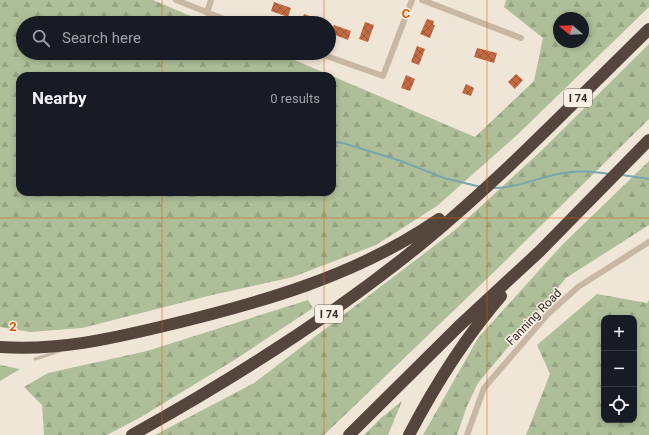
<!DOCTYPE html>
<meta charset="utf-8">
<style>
body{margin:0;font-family:Roboto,sans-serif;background:#242831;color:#f1f3f6}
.controls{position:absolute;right:12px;bottom:12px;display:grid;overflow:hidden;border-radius:8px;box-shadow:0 2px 6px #0003}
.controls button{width:36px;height:36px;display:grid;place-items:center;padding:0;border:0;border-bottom:1px solid #363941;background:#171b24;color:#f1f3f6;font:20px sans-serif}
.compass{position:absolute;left:553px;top:12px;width:36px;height:36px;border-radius:50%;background:#171b24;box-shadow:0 2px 6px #0003;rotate:289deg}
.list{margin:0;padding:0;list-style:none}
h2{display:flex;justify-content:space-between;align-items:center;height:52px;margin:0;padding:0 16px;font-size:17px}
h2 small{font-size:13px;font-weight:400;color:#9ea1a6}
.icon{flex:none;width:22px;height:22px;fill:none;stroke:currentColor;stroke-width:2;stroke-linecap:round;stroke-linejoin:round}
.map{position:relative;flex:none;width:649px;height:435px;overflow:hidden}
.search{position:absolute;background:#171b24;box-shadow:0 2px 6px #0003;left:16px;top:16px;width:320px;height:44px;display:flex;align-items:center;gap:10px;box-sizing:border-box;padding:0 14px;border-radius:22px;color:#9ea1a6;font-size:15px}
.panel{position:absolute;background:#171b24;box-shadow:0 2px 6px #0003;left:16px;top:72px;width:320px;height:124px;border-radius:12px}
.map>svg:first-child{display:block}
.forest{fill:url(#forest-firs);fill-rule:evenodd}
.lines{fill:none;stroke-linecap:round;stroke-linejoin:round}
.stream{stroke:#77a6ac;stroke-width:2}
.building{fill:url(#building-cross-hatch)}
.lane{stroke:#c7b7a4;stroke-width:3}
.street{stroke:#c7b7a4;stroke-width:6}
.highway{stroke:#54453d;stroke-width:12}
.grid{fill:none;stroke:#df570d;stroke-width:1;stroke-opacity:0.55}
.labels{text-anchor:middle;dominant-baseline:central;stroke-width:3;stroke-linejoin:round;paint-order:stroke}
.shield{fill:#f8f0e3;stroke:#6e665e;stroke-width:1}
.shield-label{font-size:11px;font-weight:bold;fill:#332b25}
.street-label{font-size:12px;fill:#332b25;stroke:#f8f0e3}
.grid-label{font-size:13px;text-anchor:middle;font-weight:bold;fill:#df570d;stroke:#f8f0e3;stroke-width:3;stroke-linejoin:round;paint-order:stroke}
</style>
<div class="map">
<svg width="649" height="435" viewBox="0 0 649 435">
<defs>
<pattern id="forest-firs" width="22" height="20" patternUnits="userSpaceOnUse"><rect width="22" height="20" fill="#aebe98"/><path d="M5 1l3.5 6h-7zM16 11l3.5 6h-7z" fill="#96a383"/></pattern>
<pattern id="building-cross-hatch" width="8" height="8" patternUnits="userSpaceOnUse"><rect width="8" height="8" fill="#c36b42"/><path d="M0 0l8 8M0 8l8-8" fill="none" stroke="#9f5837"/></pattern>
</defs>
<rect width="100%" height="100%" fill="#f0e6d7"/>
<path class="forest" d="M 0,0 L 153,0 L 207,23 L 23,23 L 23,53 L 278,53 L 475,137 L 534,81 L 543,38 L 504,7 L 506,0 L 649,0 L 649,7 L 516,136 L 437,206 L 376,245 L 293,277 L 212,295 L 82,328 L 30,332 L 0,327 ZM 559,18 L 583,18 L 583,42 L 559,42 ZM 20,76 L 332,76 L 332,192 L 20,192 Z
M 649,44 L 649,119 L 496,270 L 324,435 L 155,435 L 254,383 L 455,230 L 540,152 Z
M 649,161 L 649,225 L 566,278 L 478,383 L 467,406 L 457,435 L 423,435 L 478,338 L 562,245 Z
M 597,294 L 647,303 L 649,300 L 649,435 L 526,435 L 550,374 L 537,345 ZM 604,318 L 634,318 L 634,420 L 604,420 Z
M 308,300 L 313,308 L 236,359 L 141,417 L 107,435 L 44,435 L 42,405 L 24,387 L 48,373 L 147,351 Z
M 0,365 L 20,369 L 0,381 Z
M 402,401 L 388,435 L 364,435 L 381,418 Z"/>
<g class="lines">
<path class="stream" d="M 332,142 L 343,143 L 401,161 L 444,178 L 481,187
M 622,175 L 649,179
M 493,188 C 518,188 539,177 563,173 C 580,170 594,172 610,174"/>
</g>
<path class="building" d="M 274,2 L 291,8 L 288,17 L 271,11 Z
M 304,14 L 327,22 L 327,23 L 301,22 Z
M 427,19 L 434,21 L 433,25 L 435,25 L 430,38 L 420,34 Z
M 365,22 L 374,25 L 368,42 L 359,39 Z
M 334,25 L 351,31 L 348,40 L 330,33 Z
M 417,46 L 425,49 L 419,65 L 411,62 Z
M 477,48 L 497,53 L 494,63 L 474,57 Z
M 516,74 L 523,80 L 515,89 L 508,82 Z
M 406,75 L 415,79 L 410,91 L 401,88 Z
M 466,84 L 474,88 L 471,96 L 462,93 Z"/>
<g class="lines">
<path class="lane" d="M 35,359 L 60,351"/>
<path class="street" d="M 176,0 L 234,23
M 422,0 L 521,38
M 207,13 L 211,0
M 318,53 L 383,76 L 412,0
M 467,435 L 484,388 L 547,315 L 578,287 L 649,242"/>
<path class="highway" d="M 0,347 C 57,351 110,339 164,326 C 260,303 357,276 439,219
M 132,435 C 233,379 330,318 420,245 C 501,179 574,102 649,29
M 349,435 L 458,327 L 540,251 L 649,140
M 409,435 C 435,385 464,339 501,296"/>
</g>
<path class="grid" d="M 162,0 L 162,23M 324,0 L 324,23M 487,0 L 487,435M 162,53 L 162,76M 324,53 L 324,76M 162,192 L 162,435M 324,192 L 324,435M 0,218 L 649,218"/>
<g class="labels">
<g class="shield">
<rect x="564" y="89" width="28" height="18" rx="3"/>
<rect x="315" y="305" width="28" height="18" rx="3"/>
</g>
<g class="shield-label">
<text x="578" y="98">I 74</text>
<text x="329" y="314">I 74</text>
</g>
<g class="street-label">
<text transform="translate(534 317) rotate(-46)">Fanning Road</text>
</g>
</g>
<g class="grid-label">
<text x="406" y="18">C</text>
<text x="13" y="331">2</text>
</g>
</svg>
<div class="controls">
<button>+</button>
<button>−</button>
<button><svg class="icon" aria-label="locate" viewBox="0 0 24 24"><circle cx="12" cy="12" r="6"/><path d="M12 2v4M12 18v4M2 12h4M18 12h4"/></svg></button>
</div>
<svg class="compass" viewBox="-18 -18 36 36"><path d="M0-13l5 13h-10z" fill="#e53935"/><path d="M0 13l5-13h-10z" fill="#9ea1a6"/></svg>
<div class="search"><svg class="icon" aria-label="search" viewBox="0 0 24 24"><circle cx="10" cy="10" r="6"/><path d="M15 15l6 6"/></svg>Search here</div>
<section class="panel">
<h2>Nearby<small>0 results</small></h2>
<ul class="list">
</ul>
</section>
</div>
